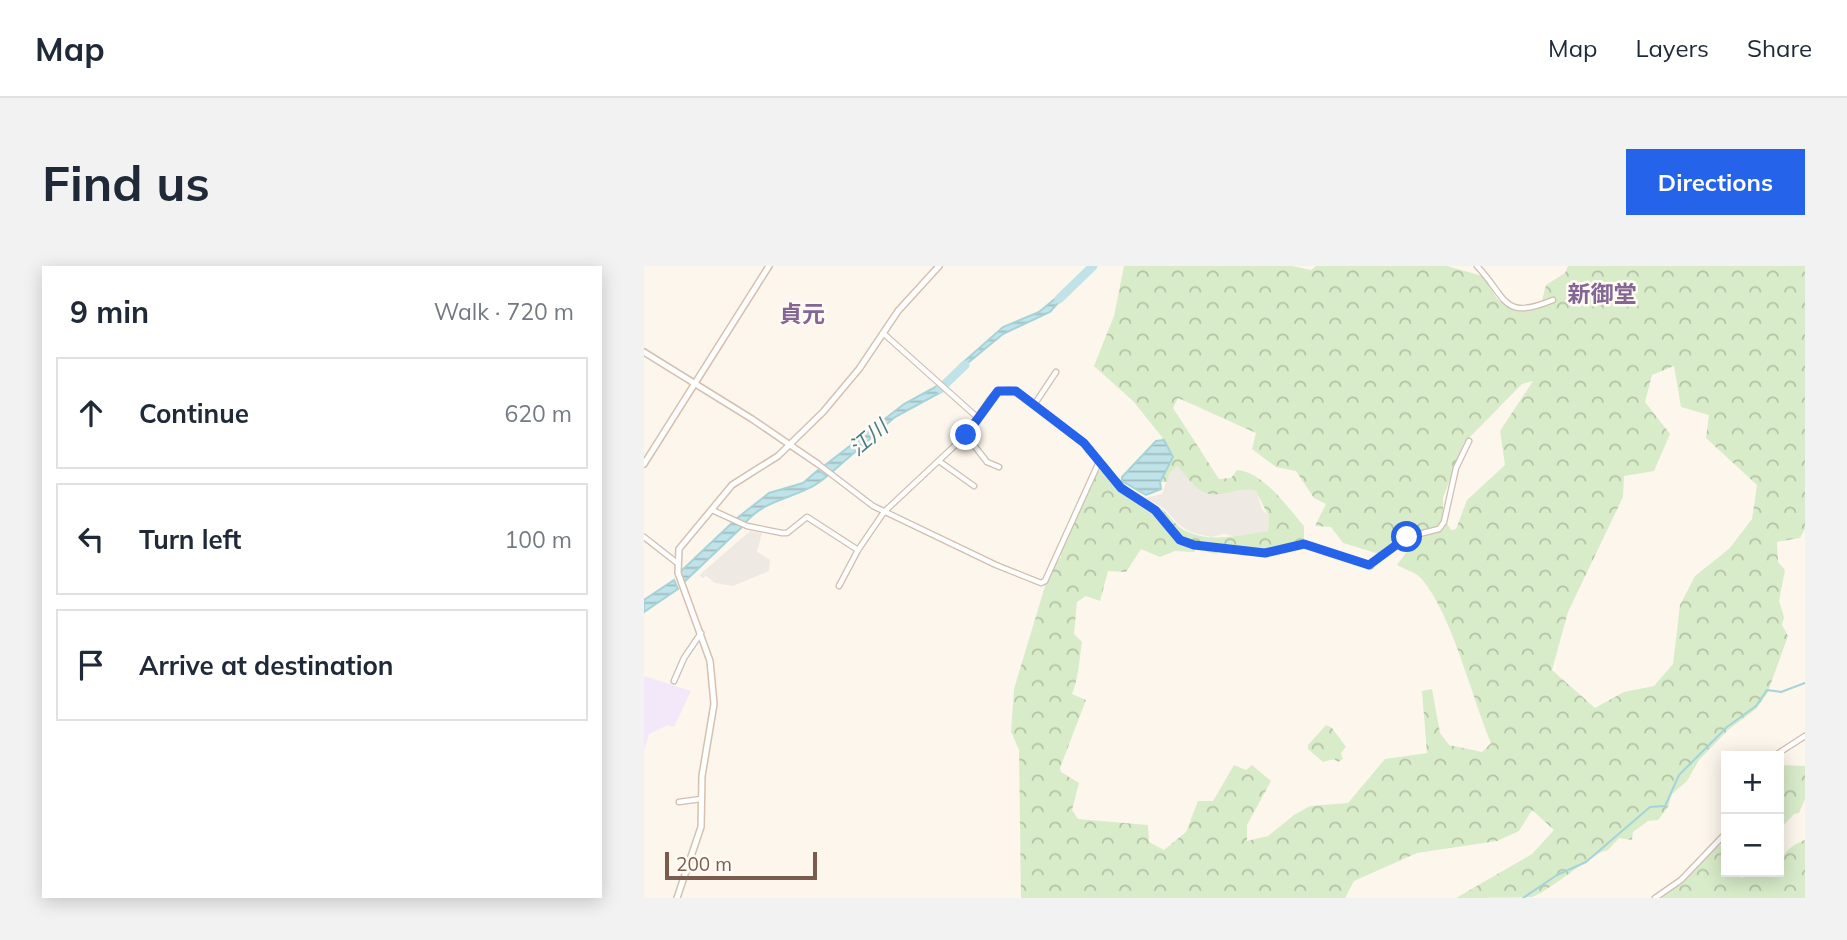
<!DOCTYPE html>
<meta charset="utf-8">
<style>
body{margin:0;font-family:Mulish,"Noto Sans JP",sans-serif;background:#f2f2f3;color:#1f2937}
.controls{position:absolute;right:21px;bottom:21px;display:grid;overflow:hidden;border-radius:0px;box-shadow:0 4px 18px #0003}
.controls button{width:63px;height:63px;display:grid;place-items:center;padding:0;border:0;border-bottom:2px solid #e0e1e3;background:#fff;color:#1f2937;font:35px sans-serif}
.scale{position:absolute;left:21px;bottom:18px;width:152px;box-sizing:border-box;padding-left:7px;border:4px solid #7a5c4d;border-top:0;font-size:19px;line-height:24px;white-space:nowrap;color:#7a5c4d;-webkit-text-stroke:5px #fffaf3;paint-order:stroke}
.stop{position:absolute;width:21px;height:21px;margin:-16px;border:5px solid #2563eb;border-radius:50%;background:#fff}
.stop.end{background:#2563eb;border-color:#fff;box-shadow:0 2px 7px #0008}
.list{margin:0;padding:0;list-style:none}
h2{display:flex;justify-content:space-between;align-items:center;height:91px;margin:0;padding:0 28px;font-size:30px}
h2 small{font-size:23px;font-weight:400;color:#747a83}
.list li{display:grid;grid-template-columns:46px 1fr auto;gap:21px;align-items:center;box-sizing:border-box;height:112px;margin:0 14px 14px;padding:0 14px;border:2px solid #e0e1e3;border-radius:0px}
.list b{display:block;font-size:26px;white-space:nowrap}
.list em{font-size:23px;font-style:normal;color:#747a83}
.icon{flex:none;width:38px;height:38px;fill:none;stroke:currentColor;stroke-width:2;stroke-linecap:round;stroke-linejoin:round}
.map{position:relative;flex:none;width:1161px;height:632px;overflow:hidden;border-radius:0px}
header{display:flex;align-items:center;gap:42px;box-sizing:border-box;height:98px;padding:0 35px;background:#fff;border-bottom:2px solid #e0e1e3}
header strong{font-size:33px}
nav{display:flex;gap:38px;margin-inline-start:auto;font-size:24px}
.intro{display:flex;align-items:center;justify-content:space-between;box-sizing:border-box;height:168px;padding:0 42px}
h1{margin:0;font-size:49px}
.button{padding:18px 32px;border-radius:0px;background:#2563eb;color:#fff;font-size:24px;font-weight:700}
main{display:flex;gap:42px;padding:0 42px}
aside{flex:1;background:#fff;border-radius:0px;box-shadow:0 4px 18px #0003}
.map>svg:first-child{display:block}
.industrial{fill:#efe9e4}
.education{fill:#f3e8fa}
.forest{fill:url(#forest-crowns);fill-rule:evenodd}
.water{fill:url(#water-rules);stroke:#a5d3da;stroke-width:2}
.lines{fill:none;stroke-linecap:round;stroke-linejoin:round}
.stream{stroke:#a5d3da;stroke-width:2}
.river{stroke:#bfe3e8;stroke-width:9}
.street-casing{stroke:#d1beb0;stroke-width:7}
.secondary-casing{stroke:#d6c0b0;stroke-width:8}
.street{stroke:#fff;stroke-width:4.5}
.secondary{stroke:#fff;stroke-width:5}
.route{stroke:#2563eb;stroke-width:9}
.labels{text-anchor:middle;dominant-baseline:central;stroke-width:5;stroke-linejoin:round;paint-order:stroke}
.water-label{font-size:21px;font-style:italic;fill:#437c86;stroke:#fffaf3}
.quarter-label{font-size:23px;font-weight:bold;fill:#846695;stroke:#fffaf3}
</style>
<header>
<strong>Map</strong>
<nav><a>Map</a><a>Layers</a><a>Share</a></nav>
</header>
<div class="intro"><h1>Find us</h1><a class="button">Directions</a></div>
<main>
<aside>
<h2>9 min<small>Walk · 720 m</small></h2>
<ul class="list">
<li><svg class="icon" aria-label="ahead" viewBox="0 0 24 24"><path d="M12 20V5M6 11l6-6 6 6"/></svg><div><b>Continue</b></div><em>620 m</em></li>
<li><svg class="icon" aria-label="left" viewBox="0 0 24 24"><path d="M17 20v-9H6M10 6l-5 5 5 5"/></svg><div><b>Turn left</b></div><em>100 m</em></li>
<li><svg class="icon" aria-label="arrive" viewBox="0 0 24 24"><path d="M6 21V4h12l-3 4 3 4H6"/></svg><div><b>Arrive at destination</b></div></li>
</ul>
</aside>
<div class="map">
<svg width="1161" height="632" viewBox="0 0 1161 632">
<defs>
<pattern id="forest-crowns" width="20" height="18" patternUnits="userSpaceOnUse" patternTransform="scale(1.75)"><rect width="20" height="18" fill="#d8ecc9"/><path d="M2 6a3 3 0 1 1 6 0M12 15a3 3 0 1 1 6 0" fill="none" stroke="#b4c2a5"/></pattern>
<pattern id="water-rules" width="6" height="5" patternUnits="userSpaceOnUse" patternTransform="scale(1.75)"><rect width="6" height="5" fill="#bfe3e8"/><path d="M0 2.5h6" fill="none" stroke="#a0bbbe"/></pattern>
</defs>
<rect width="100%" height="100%" fill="#fdf6ec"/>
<path class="industrial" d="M 533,200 L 592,225 L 599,221 L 612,225 L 618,243 L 625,251 L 624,266 L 597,272 L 580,268 L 567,271 L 546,266 L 534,258 L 521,243 L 501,232 L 518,228 L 525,208 Z
M 106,265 L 118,267 L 113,286 L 126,294 L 125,305 L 89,320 L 71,317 L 62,310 L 58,312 L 56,309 L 60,305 Z"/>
<path class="education" d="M 0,410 L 47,425 L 30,461 L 24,459 L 5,468 L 0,485 Z"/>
<path class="forest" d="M 480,0 L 648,0 L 667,4 L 672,0 L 803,0 L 849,13 C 843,41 877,45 896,42 L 902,19 L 921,7 L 924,0 L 1161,0 L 1161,263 L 1156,272 L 1133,276 L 1134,296 L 1141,304 L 1135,335 L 1140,351 L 1138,359 L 1144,370 L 1123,428 L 1112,443 L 1084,464 L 1055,494 L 1043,515 L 1028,528 L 1024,541 L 1014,554 L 1004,555 L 989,566 L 988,574 L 975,572 L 964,584 C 951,585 906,625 888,631 C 874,632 828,632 812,632 L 888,588 L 910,564 L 888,544 L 875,565 L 853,575 L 773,587 L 710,615 L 701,632 L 377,632 L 375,484 L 367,466 L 370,423 L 405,307 L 417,291 L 417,280 L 454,205 C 471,200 484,225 497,234 C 502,238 510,239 516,242 C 526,248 530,259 540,264 C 566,278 598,269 624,265 L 625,251 L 612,225 C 594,219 575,235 557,225 C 548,219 540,207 533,200 L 525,208 L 523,216 L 514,216 L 518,171 L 489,135 L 450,100 L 470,50 ZM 1030,100 L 1037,141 L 1065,149 L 1062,172 L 1113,219 L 1108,253 L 1085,283 L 1051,310 L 1036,339 L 1029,398 L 1010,420 L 980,426 L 951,442 L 908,404 L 924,346 L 979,231 L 980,210 L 1010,205 L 1026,168 L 1001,136 L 1008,109 ZM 889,115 L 856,165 L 861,199 L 823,234 L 812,263 L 807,264 L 799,251 L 799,232 L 820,177 L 878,118 ZM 534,132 L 612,167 L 608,183 L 632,201 L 652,205 L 670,232 L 682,238 L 671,260 L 687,261 L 699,277 L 742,290 L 758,277 L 764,284 L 753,299 C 760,303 771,306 777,312 C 809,350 827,430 847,477 L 838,486 L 805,479 L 796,467 L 788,423 L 778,425 L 783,487 L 741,493 L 704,537 L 666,540 L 650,549 L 624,570 L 603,575 L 603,559 L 627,515 L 608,499 L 602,504 L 590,499 L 569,535 L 554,535 L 542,566 L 520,584 L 505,576 L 504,559 L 434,553 L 428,544 L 435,517 L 417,506 L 416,502 L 442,434 L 428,428 C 435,410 435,395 438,376 L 430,368 L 433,336 L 442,330 L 456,335 L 464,305 L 482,306 L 497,283 L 516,291 L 531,285 L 550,286 L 555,278 L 564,279 L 563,286 L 573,288 L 576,280 L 634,288 L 660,277 L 660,260 C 643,241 620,206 593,204 L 587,212 L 575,213 L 529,142 Z
M 682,459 L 688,462 L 702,481 L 697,487 L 699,493 L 694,496 L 690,493 L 679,496 L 664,483 L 664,479 Z
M 1135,499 L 1161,500 L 1161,533 L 1155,547 L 1150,548 L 1135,564 Z
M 1161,574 L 1161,632 L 1014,632 L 1040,615 L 1072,582 L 1082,576 L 1082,606 L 1092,606 L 1097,612 L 1112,607 L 1115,610 L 1135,606 C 1135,590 1146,579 1161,574 Z"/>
<path class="water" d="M 418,27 L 423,27 L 406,46 L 359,68 L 314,105 L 316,99 L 359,61 L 395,46 Z
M 293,120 L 299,125 L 251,151 L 188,206 L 180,200 L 260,138 Z
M 520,174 L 529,191 L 516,216 L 517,223 L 502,229 L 478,215 L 478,211 L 512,175 Z
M 174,204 L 183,210 C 158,233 123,230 101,257 L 92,253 L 125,227 L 159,217 Z
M 89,256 L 99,260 L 39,317 L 36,306 Z
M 30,314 L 34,323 L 0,346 L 0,334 Z"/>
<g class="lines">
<path class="stream" d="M 879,632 L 913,609 L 942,596 L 1006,541 L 1021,540 L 1035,509 L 1083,461 L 1112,440 L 1123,424 L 1137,426 L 1161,417"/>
<path class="river" d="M 415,33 L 449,0
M 296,123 L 321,99"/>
<g class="street-casing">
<path id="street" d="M 833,0 C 864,33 858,55 909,34
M 239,67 L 334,152
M 390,139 L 412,106
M 322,169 L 343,196 L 355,201
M 295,195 L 330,220
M 174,198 L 229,240 L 352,299 L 397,317 L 401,315 L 455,196
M 68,244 L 103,260 L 138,267 L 143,267 L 163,251 L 214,284
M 0,271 L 32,296
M 725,299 L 763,271 L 795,263 L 800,256 L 812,202 L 825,175
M 195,320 L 214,284 L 240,246 L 321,170 L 346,133 L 353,125 L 366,124 L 383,133 L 440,177 L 477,222 L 518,250 L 536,274 L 550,279 L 621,287 L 660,278 L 727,300
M 30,415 L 40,392 L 57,367
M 1130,490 L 1161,470
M 35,536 L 57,533
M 1011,632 L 1037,614 L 1082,567"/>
</g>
<g class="secondary-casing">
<path id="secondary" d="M 0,86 L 108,153 L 174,198
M 0,198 L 125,0
M 33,632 L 57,561 L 58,510 L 70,438 L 66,395 L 34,307 L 35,283 L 88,219 L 134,190 L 179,146 L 215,103 L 254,45 L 295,0"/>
</g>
<use href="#street" class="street"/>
<use href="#secondary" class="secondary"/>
</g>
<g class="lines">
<path class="route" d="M 322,169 L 354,125 L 372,125 L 440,177 L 477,222 L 511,244 L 536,274 L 550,279 L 621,287 L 660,278 L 725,299 L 763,271"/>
</g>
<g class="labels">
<g class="water-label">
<text transform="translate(224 171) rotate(-40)">江川</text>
</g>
<g class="quarter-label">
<text x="958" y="27">新御堂</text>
<text x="158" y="47">貞元</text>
</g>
</g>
</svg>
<div class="controls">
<button>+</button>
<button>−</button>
</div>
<div class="scale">200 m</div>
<div class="stop" style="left:763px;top:271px"></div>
<div class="stop end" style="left:322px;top:169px"></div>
</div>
</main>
